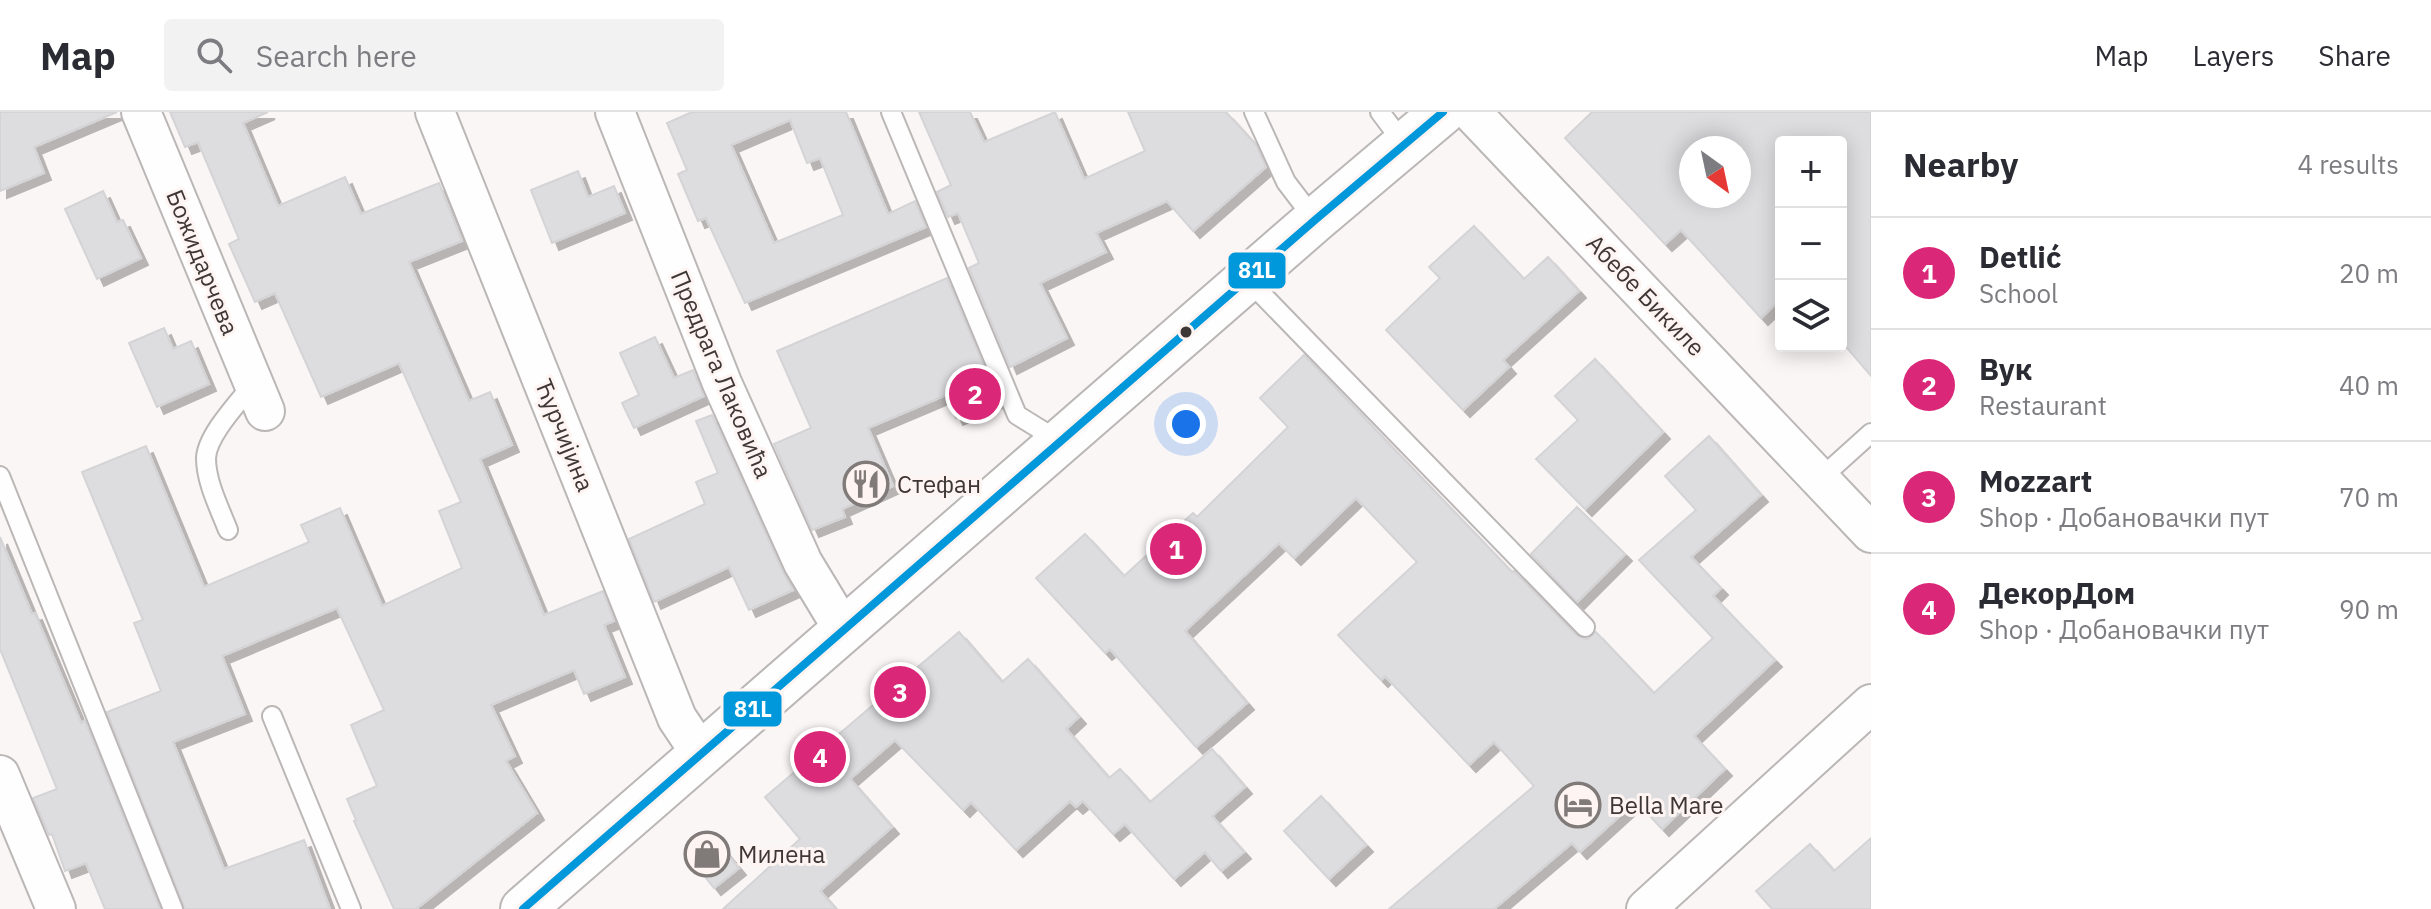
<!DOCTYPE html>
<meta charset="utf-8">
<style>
body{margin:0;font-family:"IBM Plex Sans",sans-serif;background:#f2f2f3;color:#2b2b33}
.controls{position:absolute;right:24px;top:24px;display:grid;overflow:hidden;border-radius:8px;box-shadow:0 4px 20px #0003}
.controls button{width:72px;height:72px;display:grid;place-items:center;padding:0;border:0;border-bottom:2px solid #e1e1e2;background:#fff;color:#2b2b33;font:40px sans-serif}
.compass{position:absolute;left:1679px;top:24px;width:72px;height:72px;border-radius:50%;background:#fff;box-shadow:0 4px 20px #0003;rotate:147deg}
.you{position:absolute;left:1186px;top:312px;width:28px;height:28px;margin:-20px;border:6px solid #fff;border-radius:50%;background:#1a73e8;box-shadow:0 0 0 12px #1a73e833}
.badge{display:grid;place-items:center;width:52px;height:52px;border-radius:50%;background:#db2777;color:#fff;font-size:26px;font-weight:700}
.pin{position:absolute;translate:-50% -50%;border:4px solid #fff;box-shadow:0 2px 8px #0006}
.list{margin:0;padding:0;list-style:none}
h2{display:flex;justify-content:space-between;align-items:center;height:104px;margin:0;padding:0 32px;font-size:34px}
h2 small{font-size:26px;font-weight:400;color:#7c7c81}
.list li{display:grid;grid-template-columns:52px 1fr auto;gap:24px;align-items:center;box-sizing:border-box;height:112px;padding:0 32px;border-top:2px solid #e1e1e2}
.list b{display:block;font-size:30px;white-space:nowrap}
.list p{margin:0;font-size:26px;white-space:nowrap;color:#7c7c81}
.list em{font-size:26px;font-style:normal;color:#7c7c81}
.icon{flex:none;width:44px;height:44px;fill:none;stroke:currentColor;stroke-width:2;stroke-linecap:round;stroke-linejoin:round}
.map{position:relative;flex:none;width:1871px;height:797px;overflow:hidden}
header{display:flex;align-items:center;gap:48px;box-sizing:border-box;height:112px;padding:0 40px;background:#fff;border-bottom:2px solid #e1e1e2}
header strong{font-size:38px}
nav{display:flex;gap:44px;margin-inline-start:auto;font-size:28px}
.search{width:560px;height:72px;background:#f2f2f3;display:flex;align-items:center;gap:20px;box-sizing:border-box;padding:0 28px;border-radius:8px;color:#7c7c81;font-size:30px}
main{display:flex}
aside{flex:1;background:#fff}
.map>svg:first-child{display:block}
.building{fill:#dddde0;stroke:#d4d4d6;stroke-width:2;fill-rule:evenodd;filter:url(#shadow)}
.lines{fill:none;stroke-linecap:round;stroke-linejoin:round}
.lane-casing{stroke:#bcb7b7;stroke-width:22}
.street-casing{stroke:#bcb7b7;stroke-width:42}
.secondary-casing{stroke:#bcb7b7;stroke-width:48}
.lane{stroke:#fefefe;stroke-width:18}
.street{stroke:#fefefe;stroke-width:38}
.secondary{stroke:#fefefe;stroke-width:44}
.bus-1-casing{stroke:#fef5f3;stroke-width:14}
.bus-1{stroke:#0098da;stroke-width:8}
.bus-dot{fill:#3d3736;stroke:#fef5f3;stroke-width:3}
.labels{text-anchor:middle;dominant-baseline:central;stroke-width:6;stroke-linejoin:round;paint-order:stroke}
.street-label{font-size:24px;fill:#3d3736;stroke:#fef5f3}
.poi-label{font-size:24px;fill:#3d3736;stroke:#fef5f3;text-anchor:start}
.line-badge{stroke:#fef5f3;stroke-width:3}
.badge-label{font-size:22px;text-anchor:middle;font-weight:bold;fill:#fff}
</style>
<header>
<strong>Map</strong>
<div class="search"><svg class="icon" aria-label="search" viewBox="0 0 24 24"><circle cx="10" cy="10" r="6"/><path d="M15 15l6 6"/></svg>Search here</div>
<nav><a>Map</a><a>Layers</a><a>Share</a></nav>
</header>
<main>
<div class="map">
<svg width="1871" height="797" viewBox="0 0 1871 797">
<defs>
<filter id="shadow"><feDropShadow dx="7" dy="7" stdDeviation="0" flood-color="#0004"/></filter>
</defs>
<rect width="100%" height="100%" fill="#fbf6f6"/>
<path class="building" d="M 0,0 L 117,0 L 34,35 L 44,61 L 0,79 Z
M 170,0 L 268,0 L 243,11 L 278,94 L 345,65 L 361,102 L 439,71 L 462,129 L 409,150 L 469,289 L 490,280 L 512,333 L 480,347 L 544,503 L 603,479 L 614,509 L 604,513 L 625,565 L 584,582 L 574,558 L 491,593 L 515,644 L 506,649 L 537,701 L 416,797 L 394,797 L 354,709 L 356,708 L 347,687 L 377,674 L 351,613 L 384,598 L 337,496 L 222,544 L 245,602 L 173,630 L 224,757 L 304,728 L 330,797 L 185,797 L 107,600 L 161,579 L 134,511 L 143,508 L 82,360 L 146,334 L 204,475 L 309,430 L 301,413 L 340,396 L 382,494 L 462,456 L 439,399 L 461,390 L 399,251 L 321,285 L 275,181 L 255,190 L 229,132 L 239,127 L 198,30 L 185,35 Z
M 692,0 L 846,0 L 888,102 L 915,89 L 926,115 L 745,191 L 706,106 L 698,109 L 678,62 L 687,58 L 667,11 ZM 790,8 L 807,51 L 820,46 L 843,103 L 774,131 L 731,33 Z
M 919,0 L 970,0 L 984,30 L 1055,0 L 1084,67 L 1145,39 L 1128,0 L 1226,0 L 1257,34 L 1266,55 L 1193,119 L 1167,89 L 1096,121 L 1106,140 L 1040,171 L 1067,226 L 1010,255 L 969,156 L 979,151 L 958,101 L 948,105 L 937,80 L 951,73 Z
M 1592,0 L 1871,0 L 1871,264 L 1841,229 L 1841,30 L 1781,30 L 1781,187 L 1761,206 L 1681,118 L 1665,132 L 1565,26 ZM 1691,36 L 1739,36 L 1739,84 L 1691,84 Z
M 578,59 L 588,85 L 614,74 L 625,101 L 552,131 L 531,78 Z
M 103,79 L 117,110 L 123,108 L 141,146 L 97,167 L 65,97 Z
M 1474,114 L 1524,167 L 1548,145 L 1579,179 L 1503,248 L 1509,255 L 1463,298 L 1386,218 L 1440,166 L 1429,155 Z
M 947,166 L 998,288 L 956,306 L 946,283 L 868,316 L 893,374 L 842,397 L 845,405 L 812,418 L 774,332 L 811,316 L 777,239 Z
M 164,216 L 173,237 L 191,229 L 209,272 L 157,295 L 129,231 Z
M 655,225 L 674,266 L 693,258 L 704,284 L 634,316 L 622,291 L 639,283 L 620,241 Z
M 1304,243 L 1512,460 L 1514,459 L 1576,523 L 1587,527 L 1596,520 L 1654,581 L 1713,526 L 1639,448 L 1696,398 L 1665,364 L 1709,324 L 1761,383 L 1691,445 L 1721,476 L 1713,484 L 1775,548 L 1694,624 L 1725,657 L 1662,717 L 1636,689 L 1580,740 L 1572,731 L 1494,797 L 1389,797 L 1534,674 L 1494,630 L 1469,653 L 1385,564 L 1381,568 L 1338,523 L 1417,450 L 1356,386 L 1294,446 L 1279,431 L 1185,519 L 1247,591 L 1196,635 L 1110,537 L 1105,541 L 1036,466 L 1085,422 L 1124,464 L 1193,401 L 1197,405 L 1288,315 L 1260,286 Z
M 1595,247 L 1663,320 L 1585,397 L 1536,347 L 1578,308 L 1555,284 Z
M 712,303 L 783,460 L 793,478 L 749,498 L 729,455 L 654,490 L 629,427 L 705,392 L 696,370 L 718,361 L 696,309 Z
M 1577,395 L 1625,442 L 1577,490 L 1531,442 Z
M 0,425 L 32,502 L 35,501 L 81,611 L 85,609 L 160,797 L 105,797 L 86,751 L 65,759 L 52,722 L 49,723 L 33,686 L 57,677 L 0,537 Z
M 959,520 L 1002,570 L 1028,547 L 1079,605 L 1066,617 L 1109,666 L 1120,657 L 1150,690 L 1212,637 L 1245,675 L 1212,704 L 1244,740 L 1221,759 L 1205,740 L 1174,767 L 1125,712 L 1113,722 L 1083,689 L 1076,695 L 1070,689 L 1016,738 L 971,690 L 963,698 L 895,628 L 850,667 L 892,715 L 820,779 L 836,797 L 723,797 L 800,727 L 765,685 Z
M 1321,684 L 1366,733 L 1329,767 L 1284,719 Z
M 714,726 L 739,756 L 714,776 L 690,746 Z
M 1871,726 L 1871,797 L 1772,797 L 1756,779 L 1810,732 L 1834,759 Z"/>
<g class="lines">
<g class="lane-casing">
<path id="lane" d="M 891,0 L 1017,303 L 1059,329
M 1254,0 L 1286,70 L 1315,108
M 1380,0 L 1404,32
M 1248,168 L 1585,515
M 0,364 L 173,797
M 1821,366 L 1871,321
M 228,418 C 219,395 206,370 206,346 C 207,323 239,290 253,272
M 272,604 L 351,797"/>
</g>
<g class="street-casing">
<path id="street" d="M 141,0 L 265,299
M 435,0 L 677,606 L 701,642
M 615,0 L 722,271 L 803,451 L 843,517
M 1471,0 L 1871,421
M 0,663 L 56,797
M 1646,797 L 1871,592"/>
</g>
<g class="secondary-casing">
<path id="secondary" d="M 523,797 L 1315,108 L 1443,0"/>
</g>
<use href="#lane" class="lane"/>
<use href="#street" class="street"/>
<use href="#secondary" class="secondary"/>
<g class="bus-1-casing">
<path id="bus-1" d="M 523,797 L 1315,108 L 1443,0"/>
</g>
<use href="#bus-1" class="bus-1"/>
</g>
<defs>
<g id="restaurant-ring" transform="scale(2.3)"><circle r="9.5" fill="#fef5f3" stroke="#807a79" stroke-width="1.5"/><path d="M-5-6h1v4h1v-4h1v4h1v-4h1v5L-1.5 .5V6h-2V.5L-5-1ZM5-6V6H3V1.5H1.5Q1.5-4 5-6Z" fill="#807a79"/></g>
<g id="hotel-ring" transform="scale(2.3)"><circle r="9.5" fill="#fef5f3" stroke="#807a79" stroke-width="1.5"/><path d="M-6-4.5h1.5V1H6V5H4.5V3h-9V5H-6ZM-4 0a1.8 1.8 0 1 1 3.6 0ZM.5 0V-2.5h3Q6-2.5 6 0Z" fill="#807a79"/></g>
<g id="shop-ring" transform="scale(2.3)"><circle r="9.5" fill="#fef5f3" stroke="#807a79" stroke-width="1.5"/><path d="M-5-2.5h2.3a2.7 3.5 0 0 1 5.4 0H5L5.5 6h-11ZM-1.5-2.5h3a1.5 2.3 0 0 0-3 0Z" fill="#807a79"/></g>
</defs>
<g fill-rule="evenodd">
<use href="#restaurant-ring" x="866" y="372"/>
<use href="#hotel-ring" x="1578" y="693"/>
<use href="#shop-ring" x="707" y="742"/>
</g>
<circle class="bus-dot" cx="1186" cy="220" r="7"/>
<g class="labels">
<g class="street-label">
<text transform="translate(203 150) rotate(68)">Божидарчева</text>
<text transform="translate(1646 183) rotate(46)">Абебе Бикиле</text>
<text transform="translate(722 262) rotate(67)">Предрага Лаковића</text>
<text transform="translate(565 323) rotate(68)">Ћурчијина</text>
</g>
<g class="poi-label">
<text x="897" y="372">Стефан</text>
<text x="1609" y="693">Bella Mare</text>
<text x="738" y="742">Милена</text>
</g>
</g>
<g class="line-badge">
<rect x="1227" y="139" width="60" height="39" rx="8" fill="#0098da"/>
<rect x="722" y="578" width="61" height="38" rx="8" fill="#0098da"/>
</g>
<g class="badge-label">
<text x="1257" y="166">81L</text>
<text x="753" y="605">81L</text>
</g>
</svg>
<div class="controls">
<button>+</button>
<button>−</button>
<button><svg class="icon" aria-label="layers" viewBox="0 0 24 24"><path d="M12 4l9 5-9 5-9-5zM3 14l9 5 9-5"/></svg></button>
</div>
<svg class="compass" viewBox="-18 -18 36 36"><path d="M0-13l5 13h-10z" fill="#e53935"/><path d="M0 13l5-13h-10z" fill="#7c7c81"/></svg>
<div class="you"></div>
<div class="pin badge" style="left:1176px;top:437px">1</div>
<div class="pin badge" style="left:975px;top:282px">2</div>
<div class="pin badge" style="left:900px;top:580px">3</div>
<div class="pin badge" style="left:820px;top:645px">4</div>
</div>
<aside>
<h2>Nearby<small>4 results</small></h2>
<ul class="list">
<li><span class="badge">1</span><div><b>Detlić</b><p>School</p></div><em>20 m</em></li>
<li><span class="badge">2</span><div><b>Вук</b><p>Restaurant</p></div><em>40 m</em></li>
<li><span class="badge">3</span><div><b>Mozzart</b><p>Shop · Добановачки пут</p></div><em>70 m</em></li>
<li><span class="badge">4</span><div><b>ДекорДом</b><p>Shop · Добановачки пут</p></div><em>90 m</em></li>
</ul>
</aside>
</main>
